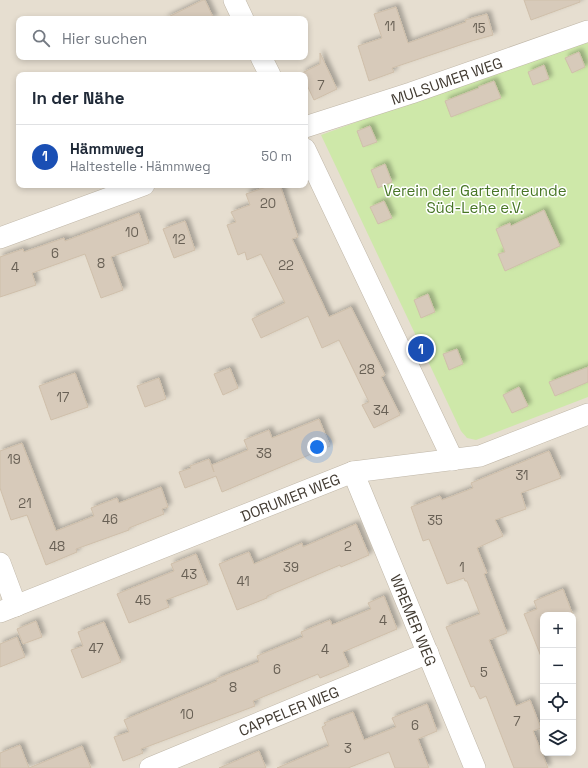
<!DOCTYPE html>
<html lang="de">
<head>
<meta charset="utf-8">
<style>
  :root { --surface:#fff; --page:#f2f2f3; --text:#1f2937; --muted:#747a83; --line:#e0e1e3; --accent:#2563eb }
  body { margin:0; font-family:"Space Grotesk",sans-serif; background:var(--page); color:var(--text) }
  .controls { position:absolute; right:12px; bottom:12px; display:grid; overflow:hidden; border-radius:8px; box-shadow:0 2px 6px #0003 }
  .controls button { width:36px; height:36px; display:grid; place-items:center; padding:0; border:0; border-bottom:1px solid var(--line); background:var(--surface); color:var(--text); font:20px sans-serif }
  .you { position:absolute; left:317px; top:447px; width:14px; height:14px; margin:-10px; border:3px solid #fff; border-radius:50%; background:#1a73e8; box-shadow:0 0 0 6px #1a73e833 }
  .badge { display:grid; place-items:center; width:26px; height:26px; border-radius:50%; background:var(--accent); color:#fff; font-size:13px; font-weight:700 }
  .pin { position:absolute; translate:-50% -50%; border:2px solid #fff; box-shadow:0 1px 4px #0006 }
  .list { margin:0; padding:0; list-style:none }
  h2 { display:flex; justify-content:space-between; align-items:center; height:52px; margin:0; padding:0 16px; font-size:17px }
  h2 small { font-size:13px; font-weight:400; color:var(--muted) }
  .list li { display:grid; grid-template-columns:26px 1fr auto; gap:12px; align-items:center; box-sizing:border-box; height:64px; padding:0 16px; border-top:1px solid var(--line) }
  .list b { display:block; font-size:15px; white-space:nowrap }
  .list p { margin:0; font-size:13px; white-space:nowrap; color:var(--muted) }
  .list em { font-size:13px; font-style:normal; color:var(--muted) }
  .icon { flex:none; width:22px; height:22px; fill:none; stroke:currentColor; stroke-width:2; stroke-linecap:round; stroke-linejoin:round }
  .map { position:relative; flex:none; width:588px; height:768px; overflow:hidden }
  .search { position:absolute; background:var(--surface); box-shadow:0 2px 6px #0003; left:16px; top:16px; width:292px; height:44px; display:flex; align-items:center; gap:10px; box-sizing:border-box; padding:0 14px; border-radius:8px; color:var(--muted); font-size:15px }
  .panel { position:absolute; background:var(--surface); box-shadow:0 2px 6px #0003; left:16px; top:72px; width:292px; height:116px; border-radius:8px }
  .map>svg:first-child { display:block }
  .residential { fill:#e6ded0; fill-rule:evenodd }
  .garden { fill:#cee8a9 }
  .building { fill:#d7caba; stroke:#cfbfaa; filter:url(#shadow) }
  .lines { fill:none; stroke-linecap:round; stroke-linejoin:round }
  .street-casing { stroke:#c0b7a8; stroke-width:22 }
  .street { stroke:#fff; stroke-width:21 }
  .labels { text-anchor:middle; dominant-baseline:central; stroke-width:3; stroke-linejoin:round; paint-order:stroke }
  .number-label { font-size:13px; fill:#686055 }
  .street-label { font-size:15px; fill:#433c33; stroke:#fff }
  .park-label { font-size:15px; fill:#477625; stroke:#fff }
</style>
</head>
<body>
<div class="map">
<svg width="588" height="768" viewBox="0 0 588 768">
  <defs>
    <filter id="shadow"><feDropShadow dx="3.5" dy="-3.5" stdDeviation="2" flood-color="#0004"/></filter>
  </defs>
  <rect width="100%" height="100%" fill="#f2ede2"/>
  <path class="residential" d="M0 0H588V768H0ZM19 19H305V57H19ZM19 75H305V185H19ZM543 615H573V753H543Z"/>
  <path class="garden" d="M588 37V397L476 440 467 438 461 431 321 135Z"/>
  <path class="building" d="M203 0H205L214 19H164Z
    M524 0H580V2L531 20Z
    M396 7 408 43 466 22 465 20 487 14 493 35 472 41 392 68 394 72 369 81 358 46 382 38 374 14Z
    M579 52 585 67 572 73 565 58Z
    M320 53 337 89 314 100 305 81V75H302V73L320 64Z
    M544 65 549 79 533 85 528 72Z
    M494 81 501 98 451 117 445 101 479 88 478 87Z
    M370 126 377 142 363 147 357 131Z
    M385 164 392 182 378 188 371 170Z
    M272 185H280L298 237 292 239 329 317 351 307 385 375 381 377 400 415 374 428 362 405 369 402 339 340 322 348 308 316 261 338 252 319 285 303 261 254 247 260 245 252 238 255 227 225 236 222 231 212 250 205 246 194Z
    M384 201 392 218 378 224 370 207Z
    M544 210 560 246 505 271 498 254 505 252 496 229 510 223 511 226Z
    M139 213 149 243 111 257 123 290 101 298 85 254 32 273 36 285 0 297V257L23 249 24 252 64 238 65 241Z
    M185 221 195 250 174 258 163 229Z
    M428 294 435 312 421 318 414 300Z
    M457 349 463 364 449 370 443 354Z
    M588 367V382L555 396 549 382Z
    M230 368 238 388 223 395 214 374Z
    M75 373 88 407 51 420 39 386Z
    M159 378 166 399 145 407 137 386Z
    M519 387 528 406 512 413 503 395Z
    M319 419 330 446 222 492 216 476 185 488 179 472 191 468 190 466 209 459 214 472 212 465 248 450 244 440 269 430 272 438Z
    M22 443 56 531 94 516 91 508 117 498 119 503 161 487 168 507 162 509 164 514 129 528V530L76 549 77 552 46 565 27 515 11 520 0 488V451Z
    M549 451 561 478 521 493 526 509 495 520 503 536 477 548 487 573 484 574 507 633 489 640 516 706 530 700 541 728 533 731 548 768H514L486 696 480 699 474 686 471 687 446 627 480 614 467 581H465L464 578 447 584 429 539 423 541 411 507 440 496 442 500 473 488 471 483Z
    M356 524 369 555 341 567 340 565 267 596V598L237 610 219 564 249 552 254 564 302 543 303 547Z
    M196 554 208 584 166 600 169 607 129 623 117 594 174 571 171 564Z
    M563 589 573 615H543L542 659 524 614 537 609 534 601Z
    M384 596 397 629 343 652 349 666 320 678 318 674 253 701 255 706 141 749 143 753 123 761 114 737 129 732 124 720 217 681 216 679 259 662 257 656 303 637 301 632 330 620 332 625 371 609 368 603Z
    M36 621 42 637 23 644 17 629Z
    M104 622 121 662 82 678 71 650 83 646 78 632Z
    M17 637 25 657 0 667V644Z
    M427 704 437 731 418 739 429 768H395L389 752 348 768H277L329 746 322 727 326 725 324 723 353 712 364 740 396 727 392 718Z
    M20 745 29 768H0V753Z
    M82 746 91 768H29Z
    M259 751 266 768H219Z"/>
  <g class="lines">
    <g class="street-casing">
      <g id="street">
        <path d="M234 0 243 19"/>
        <path d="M261 57 270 75"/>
        <path id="s1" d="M305 127 411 93 588 31"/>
        <path d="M305 149 453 460"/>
        <path d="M0 238 144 185"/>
        <path id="s2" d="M353 472 475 768"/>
        <path d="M0 563 16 606"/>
        <path id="s3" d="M0 612 353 472 480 456 588 414"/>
        <path id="s4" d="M150 768 428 653"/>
      </g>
    </g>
    <use href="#street" class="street"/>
  </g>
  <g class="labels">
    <g class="number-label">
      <text x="390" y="26">11</text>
      <text x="479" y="28">15</text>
      <text x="321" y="85">7</text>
      <text x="268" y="203">20</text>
      <text x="132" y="232">10</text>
      <text x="179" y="239">12</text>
      <text x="55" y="253">6</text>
      <text x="101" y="263">8</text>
      <text x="286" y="265">22</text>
      <text x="15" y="267">4</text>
      <text x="367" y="369">28</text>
      <text x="63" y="397">17</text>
      <text x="381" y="410">34</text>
      <text x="264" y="453">38</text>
      <text x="14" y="459">19</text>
      <text x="522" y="475">31</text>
      <text x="25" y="503">21</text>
      <text x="110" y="519">46</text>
      <text x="435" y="520">35</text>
      <text x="57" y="546">48</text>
      <text x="348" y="546">2</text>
      <text x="291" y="567">39</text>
      <text x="462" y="567">1</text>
      <text x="189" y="574">43</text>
      <text x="243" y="581">41</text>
      <text x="143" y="600">45</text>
      <text x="383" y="620">4</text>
      <text x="96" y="648">47</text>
      <text x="325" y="649">4</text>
      <text x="277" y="669">6</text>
      <text x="484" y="672">5</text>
      <text x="233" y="687">8</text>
      <text x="187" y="714">10</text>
      <text x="517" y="721">7</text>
      <text x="415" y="725">6</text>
      <text x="348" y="748">3</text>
    </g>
    <g class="street-label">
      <text stroke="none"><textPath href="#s1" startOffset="149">MULSUMER WEG</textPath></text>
      <text stroke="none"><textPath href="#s3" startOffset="312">DORUMER WEG</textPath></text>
      <text stroke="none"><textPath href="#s2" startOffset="160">WREMER WEG</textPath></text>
      <text stroke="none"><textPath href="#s4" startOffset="150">CAPPELER WEG</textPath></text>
    </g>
    <g class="park-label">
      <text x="475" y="190">Verein der Gartenfreunde<tspan x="475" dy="17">Süd-Lehe e.V.</tspan></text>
    </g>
  </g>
</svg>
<div class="controls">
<button>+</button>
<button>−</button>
<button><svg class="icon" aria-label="locate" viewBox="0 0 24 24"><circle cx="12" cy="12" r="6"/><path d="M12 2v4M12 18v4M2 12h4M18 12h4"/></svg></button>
<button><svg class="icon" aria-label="layers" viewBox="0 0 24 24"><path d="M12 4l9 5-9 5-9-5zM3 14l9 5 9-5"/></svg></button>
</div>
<div class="you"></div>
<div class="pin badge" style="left:421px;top:349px;background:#1a4fb4">1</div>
<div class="search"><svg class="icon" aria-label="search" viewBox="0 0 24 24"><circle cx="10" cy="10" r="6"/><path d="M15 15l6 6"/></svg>Hier suchen</div>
<section class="panel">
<h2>In der Nähe<small></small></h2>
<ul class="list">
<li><span class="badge" style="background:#1a4fb4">1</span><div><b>Hämmweg</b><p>Haltestelle · Hämmweg</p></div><em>50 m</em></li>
</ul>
</section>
</div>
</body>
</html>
